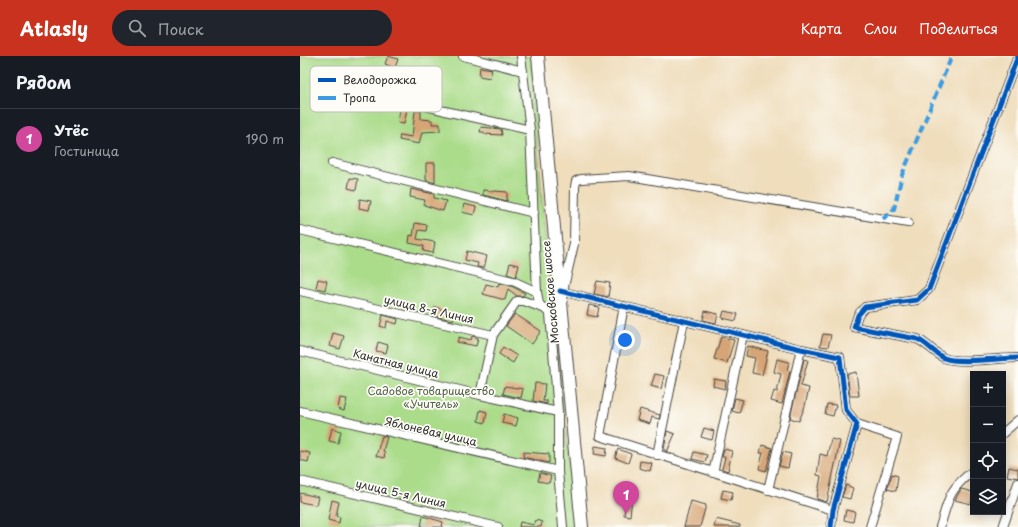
<!DOCTYPE html>
<html lang="ru">
<head>
<meta charset="utf-8">
<style>
  :root { --surface:#171b24; --page:#20242c; --text:#f1f3f6; --muted:#9ea1a6; --line:#363941; --accent:#c8321e }
  body { margin:0; font-family:"Playpen Sans",sans-serif; background:var(--page); color:var(--text) }
  .controls { position:absolute; right:12px; bottom:12px; display:grid; overflow:hidden; border-radius:0px; box-shadow:0 2px 10px #0003 }
  .controls button { width:36px; height:36px; display:grid; place-items:center; padding:0; border:0; border-bottom:1px solid var(--line); background:var(--surface); color:var(--text); font:20px sans-serif }
  .you { position:absolute; left:325px; top:284px; width:14px; height:14px; margin:-10px; border:3px solid #fff; border-radius:50%; background:#1a73e8; box-shadow:0 0 0 6px #1a73e833 }
  .badge { display:grid; place-items:center; width:26px; height:26px; border-radius:50%; background:var(--accent); color:#fff; font-size:13px; font-weight:700 }
  .pin { position:absolute; translate:-50% -33px; filter:drop-shadow(0 1px 2px #0008) }
  .pin::after { content:''; position:absolute; top:21px; width:14px; height:12px; background:inherit; clip-path:polygon(0 0,100% 0,50% 100%) }
  .list { margin:0; padding:0; list-style:none }
  h2 { display:flex; justify-content:space-between; align-items:center; height:52px; margin:0; padding:0 16px; font-size:17px }
  h2 small { font-size:13px; font-weight:400; color:var(--muted) }
  .list li { display:grid; grid-template-columns:26px 1fr auto; gap:12px; align-items:center; box-sizing:border-box; height:60px; padding:0 16px; border-top:1px solid var(--line) }
  .list b { display:block; font-size:15px; white-space:nowrap }
  .list p { margin:0; font-size:13px; white-space:nowrap; color:var(--muted) }
  .list em { font-size:13px; font-style:normal; color:var(--muted) }
  .icon { flex:none; width:22px; height:22px; fill:none; stroke:currentColor; stroke-width:2; stroke-linecap:round; stroke-linejoin:round }
  .map { position:relative; flex:none; width:718px; height:471px; overflow:hidden }
  header { display:flex; align-items:center; gap:24px; box-sizing:border-box; height:56px; padding:0 20px; background:var(--accent); color:#fff }
  header strong { font-size:19px }
  nav { display:flex; gap:22px; margin-inline-start:auto; font-size:14px }
  .search { width:280px; height:36px; background:var(--page); display:flex; align-items:center; gap:10px; box-sizing:border-box; padding:0 14px; border-radius:22px; color:var(--muted); font-size:15px }
  main { display:flex }
  aside { flex:1; background:var(--surface) }
  .map>svg:first-child { display:block }
  .green { fill:#aadc8a; stroke:#6a845a }
  .building { fill:#d7a474 }
  .lines { fill:none; stroke-linecap:round; stroke-linejoin:round }
  .minor-casing { stroke:#484641; stroke-width:10 }
  .highway-casing { stroke:#484641; stroke-width:14 }
  .minor { stroke:#fff; stroke-width:8 }
  .highway { stroke:#fff; stroke-width:12 }
  .quiet { stroke:#3d9ce1; stroke-width:4; stroke-dasharray:8 4; stroke-linecap:butt }
  .cycleway-casing { stroke:#fdfcf7; stroke-width:8 }
  .cycleway { stroke:#0057b8; stroke-width:5 }
  .labels { text-anchor:middle; dominant-baseline:central; stroke-width:3.5; stroke-linejoin:round; paint-order:stroke }
  .street-label { font-size:11px; fill:#2b2b2b; stroke:#fdfcf7 }
  .park-label { font-size:11px; fill:#516048; stroke:#fdfcf7 }
  .key { fill:#fdfcf7; stroke:#bebdba; stroke-width:1 }
  .key-label { font-size:11px; fill:#2b2b2b }
</style>
</head>
<body>
<header>
<strong>Atlasly</strong>
<div class="search"><svg class="icon" aria-label="search" viewBox="0 0 24 24"><circle cx="10" cy="10" r="6"/><path d="M15 15l6 6"/></svg>Поиск</div>
<nav><a>Карта</a><a>Слои</a><a>Поделиться</a></nav>
</header>
<main>
<aside>
<h2>Рядом<small></small></h2>
<ul class="list">
<li><span class="badge" style="background:#d1479c">1</span><div><b>Утёс</b><p>Гостиница</p></div><em>190 m</em></li>
</ul>
</aside>
<div class="map">
<svg width="718" height="471" viewBox="0 0 718 471">
  <rect width="100%" height="100%" fill="#fdfcf7"/>
  <filter id="ink" filterUnits="userSpaceOnUse"><feTurbulence type="fractalNoise" baseFrequency=".025" numOctaves="2"/><feDisplacementMap in="SourceGraphic" scale="8" xChannelSelector="R" yChannelSelector="G"/><feConvolveMatrix kernelMatrix="1 2 1 2 8 2 1 2 1" color-interpolation-filters="sRGB"/></filter>
  <filter id="wash" filterUnits="userSpaceOnUse"><feTurbulence type="fractalNoise" baseFrequency=".012" numOctaves="4" result="noise"/><feDisplacementMap in="SourceGraphic" scale="16" xChannelSelector="R" yChannelSelector="G"/><feGaussianBlur stdDeviation="0.9" result="paint"/><feColorMatrix in="noise" values="0 0 0 0 0 0 0 0 0 0 0 0 0 0 0 0 0 1.4 0 .05"/><feComposite in="paint" operator="in"/></filter>
  <g filter="url(#wash)">
    <rect width="100%" height="100%" fill="#efddbb"/>
    <path class="green" d="M0 0H231L243 158 276 471H0Z"/>
    <g id="blocks">
      <path class="building" d="M88 0 98 3 95 12 85 8Z
        M180 11 192 13 190 22 179 20Z
        M100 52 107 53 104 68 98 67Z
        M115 55H121V63L132 64V68H140V75L122 76 119 88 99 84 100 79 112 81Z
        M181 71 201 73 202 79 184 78V76H180Z
        M126 107H135V127L126 124Z
        M50 122 58 123 56 134 48 132Z
        M111 133 134 138V142L146 145 143 155 124 149 125 144 110 141Z
        M183 134 207 136V145L183 139Z
        M60 143 71 145 69 154 59 152Z
        M164 148 176 151 174 159 162 156Z
        M115 167 127 169 126 175 119 174 117 183 135 186 133 197 123 195 124 190 109 187 110 179 113 180Z
        M167 195 187 200 184 212 177 211 178 207 165 204Z
        M210 207 219 209 216 221 207 218Z
        M18 223 27 225 25 234 16 232Z
        M297 225 310 227 308 241 294 238Z
        M199 227 211 230 225 237 223 240H217L208 233 205 244 183 238 186 228 198 231Z
        M289 249 299 251 297 261 287 259Z
        M135 251 154 258 153 264 133 260Z
        M405 255 418 258 416 267 403 264Z
        M424 255 438 258 436 265 422 262Z
        M215 258 241 275 232 288 206 270Z
        M83 259 98 263 97 268 87 265 86 272 80 270Z
        M33 277 44 280 40 293 30 290Z
        M523 278 531 279 528 291 520 290Z
        M172 280 178 282 176 290 157 286 159 281 171 284Z
        M421 281 434 284 427 307 414 303Z
        M78 286 88 289 86 297 76 295Z
        M448 290 468 295 462 319 452 317 455 302 446 300Z
        M203 291 217 300 213 307 199 298Z
        M477 303 489 306 487 314 490 315 482 348 471 345 474 335 477 336 481 318 474 316Z
        M504 303 508 304 501 330 509 332 505 350 499 365 490 362Z
        M556 316 559 340H550L547 318Z
        M355 318 364 320 361 333 351 330Z
        M414 323 426 325 425 333 413 330Z
        M235 327 245 328 243 345H247V348L233 345Z
        M205 330 223 333 221 342 203 338Z
        M40 342 47 343 44 355 38 353Z
        M435 342 443 344 439 357 432 355Z
        M527 348 536 349 533 360 525 358Z
        M340 353 360 359 359 363 352 361 350 368 337 364Z
        M180 354 187 356 185 367 178 365Z
        M204 358 218 362 216 370 202 367Z
        M32 372 41 375 38 387 29 385Z
        M404 372 414 375 412 384 401 381Z
        M367 375 375 378 367 396 364 394Z
        M82 380 87 381 83 395 85 396 84 402 76 400Z
        M531 383 540 385 527 446 517 443 521 420 517 419 520 398 527 400Z
        M462 389 472 392 466 415 459 413 463 397H460Z
        M295 390 307 392 306 400 294 398Z
        M318 393 331 398 328 407 315 402Z
        M424 393 432 395 428 415 422 413 425 401H422Z
        M0 395 10 397 8 406 0 404Z
        M224 396 249 398V407L223 401Z
        M394 396 407 399 405 406 392 403Z
        M483 396 491 398 488 412 479 410Z
        M340 405 352 407 350 415 339 412Z
        M709 411 718 413V422L707 420Z
        M240 417 251 420 249 427 238 425Z
        M592 418 598 420 596 435 587 433Z
        M546 429 553 432 550 443 542 441Z
        M661 433 673 436 671 448 655 444Z
        M423 434 433 436 431 444 421 442Z
        M0 437 18 441 16 449 0 446Z
        M326 441 332 442 330 460 324 459Z
        M32 444 39 446 36 460 40 461 39 467 28 464Z
        M391 445 406 449 400 471H384Z
        M546 454 555 456 553 466 544 464Z
        M123 460 143 466 142 471H121Z
        M416 463 440 469V471H414Z
        M236 464 242 466 241 471H219L220 466 234 469Z"/>
    </g>
  </g>
  <g filter="url(#ink)">
    <use href="#blocks" fill-opacity="0" stroke="#484641" stroke-width="1"/>
    <g class="lines">
      <g class="minor-casing">
        <path id="minor" d="M163 0 223 15
          M221 0 230 74 237 236 239 248 264 270
          M718 0 629 233 617 244 565 251 558 259 554 271 617 283C627 287 634 297 644 302 657 308 702 302 718 302
          M37 27 145 55 230 74
          M32 107 234 157
          M0 174 213 225 237 236
          M0 235 193 279 180 339
          M260 235 501 293 540 301 546 354 557 368 533 454 531 471
          M263 235 274 188 275 131 276 125 281 123 329 120 608 167
          M324 250 300 380 533 454
          M250 258 258 356V415L263 471
          M193 279 217 245H224L243 252
          M0 295 180 339 258 356
          M0 355 258 415
          M557 368 597 381 570 471
          M703 377 718 364
          M357 399 384 265
          M413 417 443 279
          M0 425 198 471
          M468 434 501 293
          M640 471C649 442 648 434 673 415
          M703 471 718 427"/>
      </g>
      <g class="highway-casing">
        <path id="highway" d="M238 0 282 471"/>
      </g>
      <use href="#minor" class="minor"/>
      <use href="#highway" class="highway"/>
      <path class="quiet" d="M583 163 594 153 602 119 652 0"/>
      <g class="cycleway-casing">
        <path id="cycleway" d="M718 0 629 233 617 244 565 251 558 259 554 271 617 283C627 287 634 297 644 302 657 308 702 302 718 302
          M260 235 501 293 540 301 546 354 557 368 533 454 531 471"/>
      </g>
      <use href="#cycleway" class="cycleway"/>
    </g>
  </g>
  <g class="labels">
    <g class="street-label">
      <text transform="translate(250 236) rotate(-95)">Московское шоссе</text>
      <text transform="translate(129 253) rotate(13)">улица 8-я Линия</text>
      <text transform="translate(96 307) rotate(14)">Канатная улица</text>
      <text transform="translate(131 375) rotate(13)">Яблоневая улица</text>
      <text transform="translate(101 437) rotate(13)">улица 5-я Линия</text>
    </g>
    <g class="park-label">
      <text x="131" y="334">Садовое товарищество<tspan x="131" dy="13">«Учитель»</tspan></text>
    </g>
  </g>
  <rect x="10" y="10" width="132" height="46" rx="6" class="key"/>
  <rect x="18" y="22" width="18" height="4" fill="#0057b8"/>
  <rect x="18" y="40" width="18" height="4" fill="#3d9ce1"/>
  <g class="key-label">
    <text x="43" y="28">Велодорожка</text>
    <text x="43" y="46">Тропа</text>
  </g>
</svg>
<div class="controls">
<button>+</button>
<button>−</button>
<button><svg class="icon" aria-label="locate" viewBox="0 0 24 24"><circle cx="12" cy="12" r="6"/><path d="M12 2v4M12 18v4M2 12h4M18 12h4"/></svg></button>
<button><svg class="icon" aria-label="layers" viewBox="0 0 24 24"><path d="M12 4l9 5-9 5-9-5zM3 14l9 5 9-5"/></svg></button>
</div>
<div class="you"></div>
<div class="pin badge" style="left:326px;top:458px;background:#d1479c">1</div>
</div>
</main>
</body>
</html>
